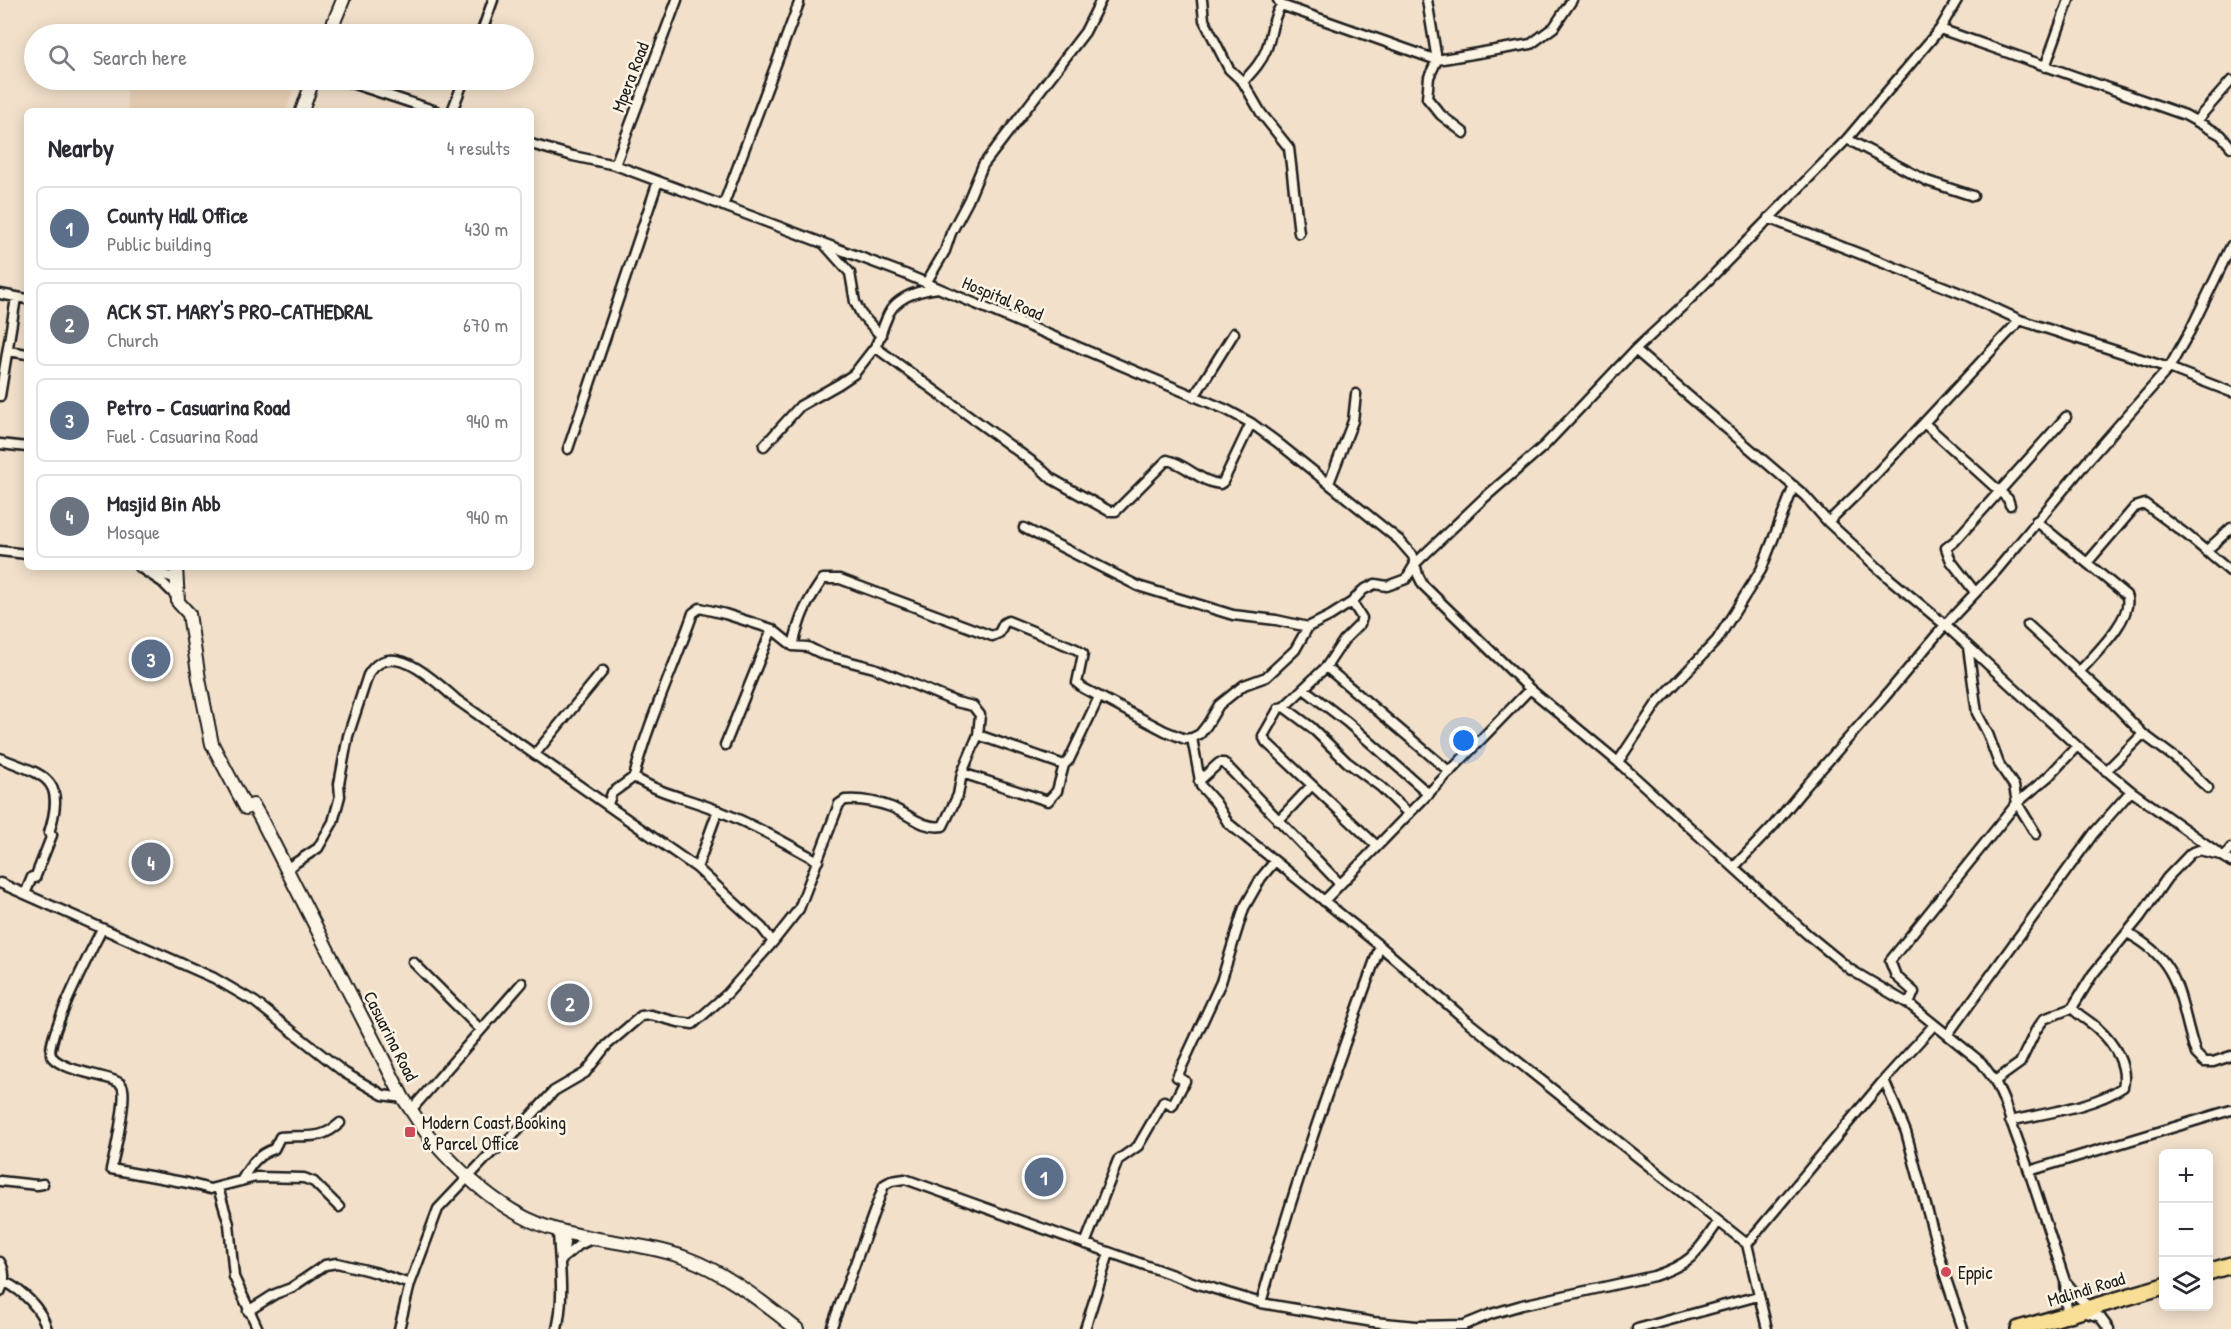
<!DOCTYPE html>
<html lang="en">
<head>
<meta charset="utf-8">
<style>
  :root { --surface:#fff; --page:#f7f7f7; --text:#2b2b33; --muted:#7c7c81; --line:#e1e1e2; --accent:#d1495b }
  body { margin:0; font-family:"Patrick Hand",sans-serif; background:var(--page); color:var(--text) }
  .controls { position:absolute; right:18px; bottom:18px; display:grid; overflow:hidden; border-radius:9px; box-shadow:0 3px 15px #0003 }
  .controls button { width:54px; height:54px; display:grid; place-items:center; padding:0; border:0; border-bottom:2px solid var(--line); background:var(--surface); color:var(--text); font:30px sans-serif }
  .you { position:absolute; left:1464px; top:741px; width:21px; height:21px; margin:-15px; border:4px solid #fff; border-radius:50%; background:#1a73e8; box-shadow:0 0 0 9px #1a73e833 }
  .badge { display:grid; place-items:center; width:39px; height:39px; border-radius:50%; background:var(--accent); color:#fff; font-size:20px; font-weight:700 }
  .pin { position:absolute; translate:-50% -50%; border:3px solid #fff; box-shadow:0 2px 6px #0006 }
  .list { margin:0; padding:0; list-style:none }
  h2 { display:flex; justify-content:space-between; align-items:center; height:78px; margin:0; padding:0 24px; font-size:26px }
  h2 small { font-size:20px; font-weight:400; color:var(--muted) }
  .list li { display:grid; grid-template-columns:39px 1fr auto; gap:18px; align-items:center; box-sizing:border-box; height:84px; margin:0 12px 12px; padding:0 12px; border:2px solid var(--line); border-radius:9px }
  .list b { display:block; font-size:22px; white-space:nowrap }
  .list p { margin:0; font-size:20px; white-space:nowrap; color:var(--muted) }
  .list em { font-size:20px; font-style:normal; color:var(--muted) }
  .icon { flex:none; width:33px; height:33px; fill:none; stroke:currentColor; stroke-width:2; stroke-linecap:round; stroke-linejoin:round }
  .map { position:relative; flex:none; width:2231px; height:1329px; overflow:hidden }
  .search { position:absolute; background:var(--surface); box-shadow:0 3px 15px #0003; left:24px; top:24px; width:510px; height:66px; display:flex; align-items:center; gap:15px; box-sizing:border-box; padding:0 21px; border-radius:33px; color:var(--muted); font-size:22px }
  .panel { position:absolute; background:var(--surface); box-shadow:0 3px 15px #0003; left:24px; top:108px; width:510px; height:462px; border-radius:9px }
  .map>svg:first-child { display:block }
  .built { fill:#ebd2b7 }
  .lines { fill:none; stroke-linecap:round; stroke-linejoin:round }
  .street-casing { stroke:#1c1c1c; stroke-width:13 }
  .secondary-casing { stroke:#1c1c1c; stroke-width:16 }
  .highway-casing { stroke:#1c1c1c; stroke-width:20 }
  .street { stroke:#fcf5e5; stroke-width:8 }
  .secondary { stroke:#fcf5e5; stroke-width:12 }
  .highway { stroke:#f9df96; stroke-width:15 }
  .poi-dot { fill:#d1495b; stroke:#fcf5e5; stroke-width:2 }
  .labels { text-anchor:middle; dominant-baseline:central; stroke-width:5; stroke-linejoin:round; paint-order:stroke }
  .street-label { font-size:18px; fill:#1c1c1c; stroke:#fcf5e5 }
  .poi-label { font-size:18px; fill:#1c1c1c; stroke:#fcf5e5; text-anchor:start }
</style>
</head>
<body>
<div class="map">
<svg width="2231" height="1329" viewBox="0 0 2231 1329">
  <rect width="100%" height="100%" fill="#f2e0ca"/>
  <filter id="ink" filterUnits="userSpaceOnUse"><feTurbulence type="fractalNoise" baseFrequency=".0167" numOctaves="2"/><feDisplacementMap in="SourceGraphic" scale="12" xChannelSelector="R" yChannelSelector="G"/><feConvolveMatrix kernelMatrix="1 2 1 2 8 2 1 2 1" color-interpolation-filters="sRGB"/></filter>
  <g filter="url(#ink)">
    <path class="built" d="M126 80H281L295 85 286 111H128Z"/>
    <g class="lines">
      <g class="street-casing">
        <path id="street" d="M1202 0 1204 20 1229 69 1243 82 1261 113 1289 148 1299 233
          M1278 0 1281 5 1437 60 1531 44 1554 27 1572 0
          M1427 0 1437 60 1429 77 1427 98 1441 115 1464 133
          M1940 29 2185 115 2221 135 2231 147
          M481 34 493 0
          M2045 67 2069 0
          M342 80 436 111
          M1243 82C1252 72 1261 63 1266 50 1273 33 1270 23 1281 5
          M452 111 464 80
          M2196 121 2231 81
          M1847 139 1927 181 1973 196
          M531 144 573 156 615 165 905 274 1227 410 1251 423 1277 442 1399 540 1413 556 1418 575 1423 585 1530 689 1618 762 1807 934 1851 970 1909 1004 1981 1062 1995 1081 2003 1099 2029 1171 2065 1281 2067 1316
          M615 165 677 0
          M723 206 799 3
          M1768 218 1968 296 2020 320 2169 368 2231 392
          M825 245 850 273 855 302 861 314 881 336
          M926 283 945 251 951 233 968 201 983 165 1085 32 1101 0
          M938 288C917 291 893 297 886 320 882 329 880 338 875 347L1038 466 1052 479 1109 511H1116L1167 460C1186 464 1200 482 1220 484L1223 482 1251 423
          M0 294 27 299
          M1635 350 1805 496 1828 522 1890 579 1945 625 2077 746 2131 791 2231 862
          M8 351 27 354
          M0 396 16 298
          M1194 397 1234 333
          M1924 423 2008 499 2010 505
          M0 444 27 447
          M764 446 800 406 839 384 854 374 875 347
          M568 449 658 181
          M1329 483 1353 421 1356 394
          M2036 521 2126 595C2136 616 2093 656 2079 672
          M1828 522 1863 488 2020 320
          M1024 528 1138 586 1233 615 1276 620 1308 627
          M0 551 27 554
          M2206 551 2231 528
          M2087 563 2135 507 2145 504 2187 535 2231 572
          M139 567 162 582 178 598
          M154 571 176 579
          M1975 592 1951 561 1946 548 1955 541 2066 417
          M1352 602 1362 618 1360 624 1344 640 1326 667 1284 707 1279 708 1263 736 1266 742 1377 846
          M2028 625 2111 701 2143 734 2178 760 2208 788
          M793 646C800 616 805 605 823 579H840L992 636 999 633 1004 623 1008 621 1076 649 1083 654 1077 683 1083 688 1165 731 1185 739 1192 738 1200 734 1207 725 1219 705 1244 685 1266 677 1295 650 1308 627 1330 616 1352 602 1363 590 1375 584 1387 586 1406 579 1415 564 1424 555 1483 499 1544 446 1635 350 1689 300 1847 139 1940 29 1957 0
          M1968 647 1977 713 1988 734 1999 764 2014 786 2017 803 2036 834
          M1326 667 1450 772
          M1304 689 1347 722 1429 794
          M1284 707 1311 727 1347 762 1381 787 1409 814
          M978 735 1064 765
          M1192 738 1201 786 1216 803 1228 823 1275 861
          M725 745 772 629
          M535 754 603 671
          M0 758C46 776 66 778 49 833L52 835 35 878 32 877 25 894
          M1618 762 1657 703 1717 640 1761 570 1794 486
          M2106 771 2143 734
          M962 773 1048 801 1057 791 1064 765 1069 760 1099 697
          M634 777C648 721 674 668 693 613L700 608 725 614 772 629 793 646 808 647 824 655 874 668 956 702 973 706 980 715 978 735 962 773 958 795 943 826C922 829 909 814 891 807 877 802 859 799 845 800L839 804 799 909 773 942
          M1199 781 1219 763H1224L1340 884
          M608 804 612 793 634 777C660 794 691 799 719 811 754 825 786 843 818 861
          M1278 821 1312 785
          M1734 867 1773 826 1806 786 1883 699 1945 625 1996 571 2089 459 2169 368 2190 331 2231 246
          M697 868 718 810
          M286 869 318 848 333 822 340 796 339 784 348 736 368 675C391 636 436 682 457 700L697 868 762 928 773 942 727 994 693 1024 678 1022 651 1015 641 1016 607 1045 585 1073 554 1091 509 1140 491 1153 438 1209 410 1284 399 1329
          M0 883 214 978 255 1002 345 1073 383 1095 403 1098
          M1324 901 1530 689
          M102 929C93 947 42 1045 52 1057 63 1070 97 1074 113 1080 118 1082 122 1083 123 1089 126 1102 115 1154 111 1169L188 1183 210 1189 256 1177 304 1178 314 1182 339 1207
          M2127 933C2184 962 2178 1001 2196 1054L2204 1062H2213L2231 1056
          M413 962 481 1030
          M1909 1004 1914 992 1896 976 1890 961 2017 803 2049 776 2077 746
          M1948 1034 2094 833 2131 791
          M1884 1080 1906 1132 1946 1279 1963 1329
          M1995 1081 2020 1063 2036 1030 2044 1019 2072 1008
          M411 1110 522 983
          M2010 1121C2045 1113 2094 1107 2123 1087 2128 1066 2114 1043 2098 1029 2090 1021 2079 1016 2072 1008L2093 974 2140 917 2167 878 2191 853 2199 850 2225 856 2231 848
          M2029 1171 2231 1110
          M0 1181 37 1185 43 1184
          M241 1181C250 1166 256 1155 274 1149L280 1137C306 1134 319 1142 340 1123
          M218 1188 229 1224 234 1277 258 1329
          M1085 1244 1118 1160 1138 1146 1164 1101 1172 1106 1185 1081 1177 1077 1221 982 1244 908 1261 878 1275 861 1380 946 1467 1021 1747 1244 1767 1329
          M1747 1244 1884 1080 1934 1025
          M563 1258 579 1245 594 1238
          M562 1260 567 1232
          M0 1262C6 1272 5 1282 0 1292
          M5 1282C23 1291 41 1308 47 1329
          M2066 1282 2079 1298 2091 1308
          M1261 1303C1295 1182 1337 1064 1380 946
          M248 1311 275 1294 291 1288 325 1265 337 1263 374 1272 410 1284
          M2083 1312 2100 1317 2109 1329
          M557 1329C565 1296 559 1263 558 1230
          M831 1329 884 1185 891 1181 905 1179 1195 1283 1261 1303 1373 1322 1416 1326 1464 1325 1491 1314 1522 1305 1654 1276C1692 1263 1696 1254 1718 1222
          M1085 1329 1109 1253
          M1637 1329 1758 1296"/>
      </g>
      <g class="secondary-casing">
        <path id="secondary" d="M329 34 343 0
          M302 111 313 80
          M176 567 178 602 189 614 199 679 212 744 246 808 253 805 261 819 403 1098C413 1112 421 1127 432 1140 464 1177 508 1217 557 1230 599 1242 644 1243 686 1258 727 1273 763 1303 797 1329"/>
      </g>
      <g class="highway-casing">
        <path id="highway" d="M2208 1272 2231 1265
          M2019 1329 2164 1286"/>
      </g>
      <use href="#street" class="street"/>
      <use href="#secondary" class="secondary"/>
      <use href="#highway" class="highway"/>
    </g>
  </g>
  <g class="poi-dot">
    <rect x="404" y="1126" width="12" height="12" rx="3"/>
    <circle cx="1946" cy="1272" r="6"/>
  </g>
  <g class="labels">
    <g class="street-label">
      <text transform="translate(630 77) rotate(-69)">Mpera Road</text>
      <text transform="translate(1003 298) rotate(23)">Hospital Road</text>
      <text transform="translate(391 1036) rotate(63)">Casuarina Road</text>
      <text transform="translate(2086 1289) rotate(-17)">Malindi Road</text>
    </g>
    <g class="poi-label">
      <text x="422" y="1122">Modern Coast Booking<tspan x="422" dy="21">&amp; Parcel Office</tspan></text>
      <text x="1958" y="1272">Eppic</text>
    </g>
  </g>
</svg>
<div class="controls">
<button>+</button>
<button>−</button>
<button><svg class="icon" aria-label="layers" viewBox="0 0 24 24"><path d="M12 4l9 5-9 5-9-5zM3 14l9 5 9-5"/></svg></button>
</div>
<div class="you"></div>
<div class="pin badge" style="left:1044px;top:1177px;background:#5c6f8a">1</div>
<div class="pin badge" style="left:570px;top:1003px;background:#6b7280">2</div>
<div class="pin badge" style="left:151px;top:659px;background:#5c6f8a">3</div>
<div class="pin badge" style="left:151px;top:862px;background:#6b7280">4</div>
<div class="search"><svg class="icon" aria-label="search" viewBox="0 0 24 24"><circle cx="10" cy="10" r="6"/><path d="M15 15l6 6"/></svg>Search here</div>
<section class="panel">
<h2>Nearby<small>4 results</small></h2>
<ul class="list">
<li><span class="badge" style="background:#5c6f8a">1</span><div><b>County Hall Office</b><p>Public building</p></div><em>430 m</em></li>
<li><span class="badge" style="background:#6b7280">2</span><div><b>ACK ST. MARY'S PRO-CATHEDRAL</b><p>Church</p></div><em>670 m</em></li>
<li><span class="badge" style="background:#5c6f8a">3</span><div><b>Petro - Casuarina Road</b><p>Fuel · Casuarina Road</p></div><em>940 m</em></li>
<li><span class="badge" style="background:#6b7280">4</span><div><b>Masjid Bin Abb</b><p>Mosque</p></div><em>940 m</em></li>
</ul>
</section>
</div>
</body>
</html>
